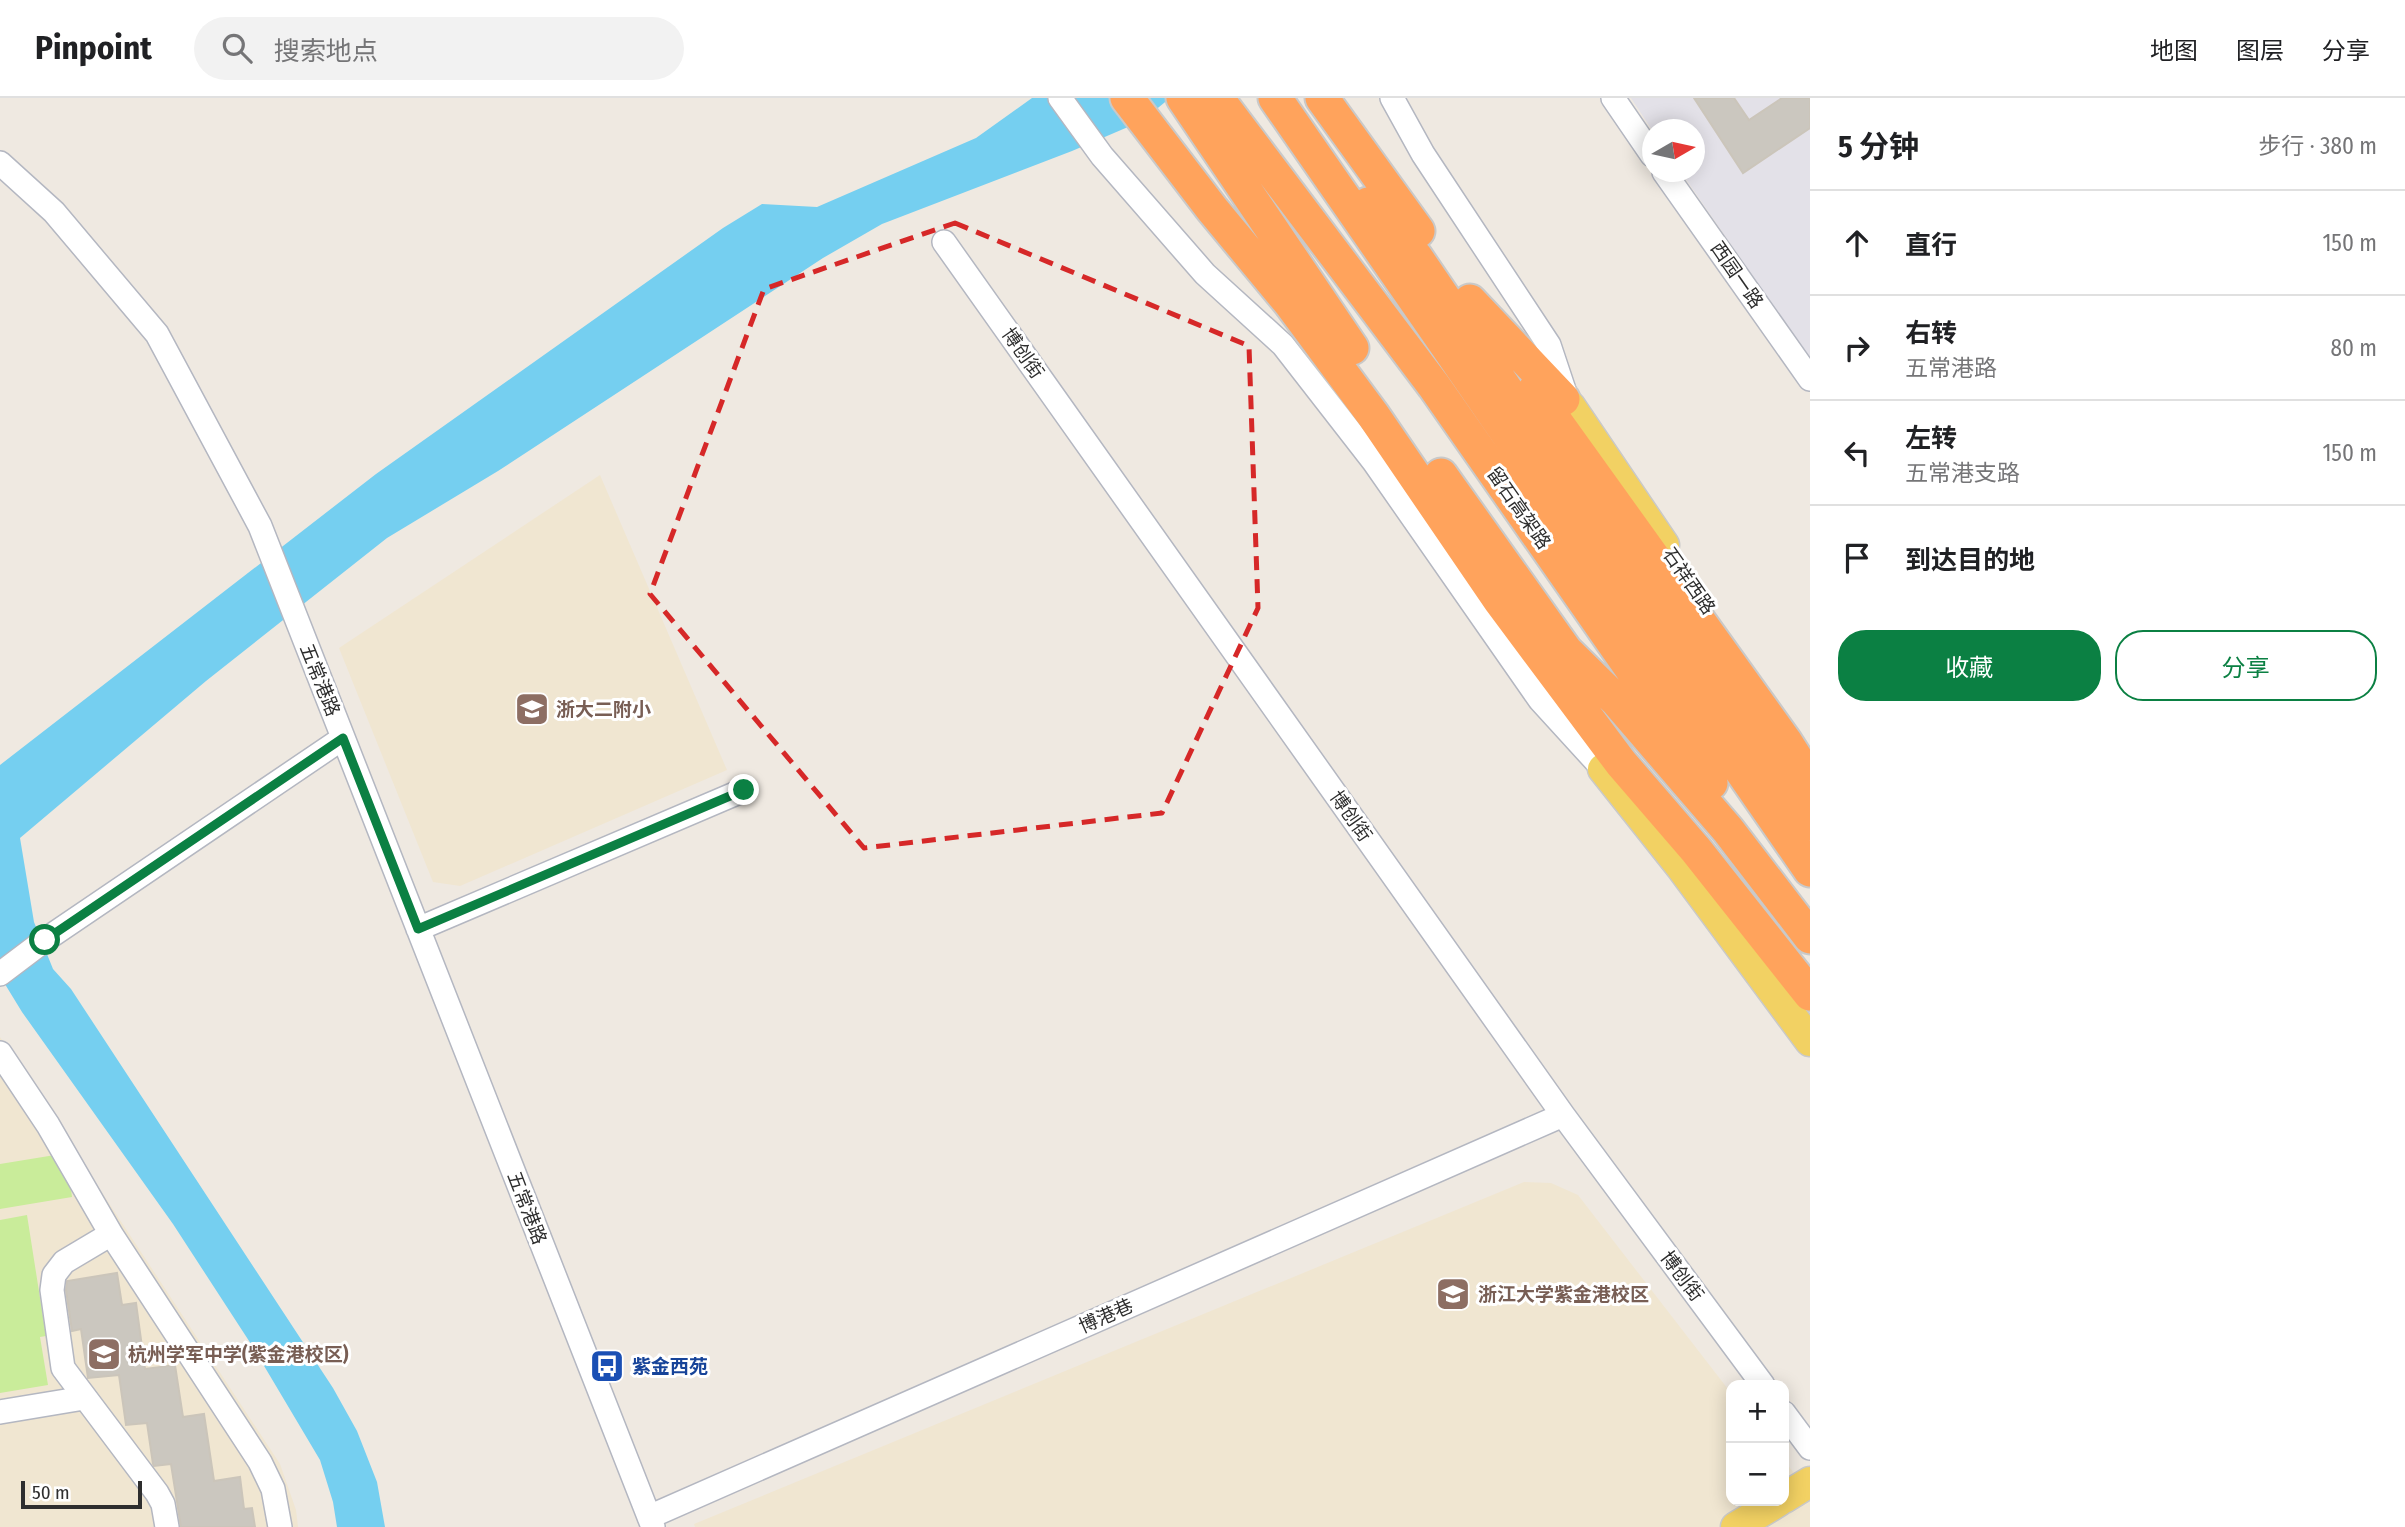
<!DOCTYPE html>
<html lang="zh">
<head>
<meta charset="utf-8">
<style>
  :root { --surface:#fff; --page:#f2f2f2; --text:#202124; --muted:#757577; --line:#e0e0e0; --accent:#0b8043 }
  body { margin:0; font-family:"Fira Sans Condensed","Noto Sans SC",sans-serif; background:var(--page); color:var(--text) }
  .controls { position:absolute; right:21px; bottom:21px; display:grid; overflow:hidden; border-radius:14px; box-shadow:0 4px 18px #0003 }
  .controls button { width:63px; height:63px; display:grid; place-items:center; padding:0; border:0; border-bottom:2px solid var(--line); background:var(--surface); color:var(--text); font:35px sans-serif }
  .compass { position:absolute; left:1642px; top:21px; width:63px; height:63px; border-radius:50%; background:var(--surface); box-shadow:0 4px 18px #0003; rotate:81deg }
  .scale { position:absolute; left:21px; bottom:18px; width:121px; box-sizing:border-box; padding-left:7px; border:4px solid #2e2e2e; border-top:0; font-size:19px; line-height:24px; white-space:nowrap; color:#2e2e2e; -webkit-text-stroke:5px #fff; paint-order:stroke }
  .stop { position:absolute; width:21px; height:21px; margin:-16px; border:5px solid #0b8043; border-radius:50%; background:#fff }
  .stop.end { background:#0b8043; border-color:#fff; box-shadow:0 2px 7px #0008 }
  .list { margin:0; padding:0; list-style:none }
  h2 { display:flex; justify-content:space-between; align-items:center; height:91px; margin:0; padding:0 28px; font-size:30px }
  h2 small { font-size:23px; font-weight:400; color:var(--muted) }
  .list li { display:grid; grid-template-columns:46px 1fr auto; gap:21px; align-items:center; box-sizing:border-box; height:105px; padding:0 28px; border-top:2px solid var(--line) }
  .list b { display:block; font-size:26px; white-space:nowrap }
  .list p { margin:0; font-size:23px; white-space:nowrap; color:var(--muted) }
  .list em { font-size:23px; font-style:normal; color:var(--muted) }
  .actions { display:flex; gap:14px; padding:21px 28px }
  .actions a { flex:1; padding:16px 0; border:2px solid var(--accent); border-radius:28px; text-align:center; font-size:24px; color:var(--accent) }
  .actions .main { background:var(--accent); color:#fff }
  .icon { flex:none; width:38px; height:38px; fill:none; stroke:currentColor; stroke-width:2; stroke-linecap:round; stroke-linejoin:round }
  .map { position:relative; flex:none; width:1810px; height:1429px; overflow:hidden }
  header { display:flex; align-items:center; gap:42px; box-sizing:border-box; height:98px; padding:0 35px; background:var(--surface); border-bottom:2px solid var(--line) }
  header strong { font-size:33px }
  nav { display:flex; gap:38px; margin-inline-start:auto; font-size:24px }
  .search { width:490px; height:63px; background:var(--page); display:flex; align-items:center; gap:18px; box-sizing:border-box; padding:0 24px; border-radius:38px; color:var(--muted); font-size:26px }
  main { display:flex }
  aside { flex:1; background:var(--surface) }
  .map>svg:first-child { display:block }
  .industrial { fill:#e3e1e8 }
  .education { fill:#f0e6d1 }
  .pitch { fill:#c9ec9a }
  .water { fill:#75cff0 }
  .building { fill:#cbc7bf; stroke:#cbc5ba; stroke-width:2 }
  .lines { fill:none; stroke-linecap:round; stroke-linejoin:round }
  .minor-casing { stroke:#b4b7c1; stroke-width:26 }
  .major-casing { stroke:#c9c9c9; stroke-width:33 }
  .highway-casing { stroke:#c9c9c9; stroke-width:37 }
  .minor { stroke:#fff; stroke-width:23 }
  .major { stroke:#f2d163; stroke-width:30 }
  .highway { stroke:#ffa35c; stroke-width:33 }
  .route { stroke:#0b8043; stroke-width:9 }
  .marked { fill:none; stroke:#d62828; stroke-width:5; stroke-dasharray:14 9; stroke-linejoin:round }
  .labels { text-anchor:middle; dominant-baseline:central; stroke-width:6; stroke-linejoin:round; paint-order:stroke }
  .street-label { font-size:19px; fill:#2e2e2e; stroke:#fff }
  .education-label { font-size:19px; font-weight:bold; fill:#785e54; stroke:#fff; text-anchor:start }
  .transit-label { font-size:19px; font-weight:bold; fill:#164399; stroke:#fff; text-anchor:start }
</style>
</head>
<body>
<header>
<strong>Pinpoint</strong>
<div class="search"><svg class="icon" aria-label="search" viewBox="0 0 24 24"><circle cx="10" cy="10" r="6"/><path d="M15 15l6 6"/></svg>搜索地点</div>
<nav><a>地图</a><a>图层</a><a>分享</a></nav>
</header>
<main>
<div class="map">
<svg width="1810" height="1429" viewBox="0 0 1810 1429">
  <rect width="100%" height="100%" fill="#efe9e1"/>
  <path class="industrial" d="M1631 0H1810V261L1681 74H1694V32H1652Z"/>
  <path class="education" d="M600 377 727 672 460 788 433 784 339 550Z
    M0 939 280 1366 296 1412 298 1429H0Z
    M1524 1084 1551 1085 1578 1097 1731 1295V1403H1784V1362L1810 1396V1429H695L694 1426Z"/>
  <path class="pitch" d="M55 1057 69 1076 72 1099 0 1111V1066Z
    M27 1117 46 1238 40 1239 48 1287 0 1295V1122Z"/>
  <path class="water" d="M1032 0H1170L1142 23 1072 53 882 126 823 160 498 373 387 440 206 583 20 740 34 824 53 871 71 891 333 1290 357 1333 377 1384 385 1429H337L333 1404 320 1362 251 1246 173 1126 22 914 0 878V667L376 376 723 130 762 106 817 109 976 40Z"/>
  <path class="building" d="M1694 0H1734L1749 22 1782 0H1810V30L1743 75Z
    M117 1175 122 1207 136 1205 145 1271 175 1267 183 1319 204 1316 214 1383 240 1379 244 1411 252 1410 255 1429H181L171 1366 154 1368 153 1366 147 1325 126 1327 119 1277 88 1280 81 1231 72 1233 66 1192 67 1183Z"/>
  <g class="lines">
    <g class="minor-casing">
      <path id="minor" d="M1060 0 1102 58 1205 176 1283 247 1374 364 1540 602 1603 671
        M1392 0 1423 56 1549 247 1566 298
        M1613 0 1652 57
        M0 65 54 114 157 236 260 428 653 1429
        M1664 74 1810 281
        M944 144 1563 1017 1763 1287
        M418 831 744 692
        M0 876 45 842 343 640
        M0 955 48 1027 111 1136 260 1364 273 1391 280 1429
        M111 1136 64 1164 54 1177 52 1192 63 1270 157 1395 163 1406 167 1429
        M0 1314 84 1300
        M1784 1315 1810 1350
        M649 1419 1563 1017"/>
    </g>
    <g class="major-casing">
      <path id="major" d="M1570 308 1664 447
        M1603 671 1681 769 1810 943
        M1784 1400 1810 1384
        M1736 1429 1779 1403"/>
    </g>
    <g class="highway-casing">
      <path id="highway" d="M1127 0 1212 111 1290 205 1373 317 1500 503 1621 665 1696 752 1810 896
        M1183 0 1352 250
        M1217 0 1434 288 1711 685
        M1275 0 1810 772
        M1322 0 1418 133
        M1368 106 1416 159 1652 506 1810 726
        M1470 203 1563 301
        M1534 293 1785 643 1810 682
        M1441 377 1566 553 1617 603 1728 732 1810 839"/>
    </g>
    <use href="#minor" class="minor"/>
    <use href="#major" class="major"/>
    <use href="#highway" class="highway"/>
  </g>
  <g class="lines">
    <path class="route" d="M45 842 343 640 418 831 744 692"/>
  </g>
  <path class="marked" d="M955 125 1249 248 1258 510 1162 715 864 750 650 496 764 191Z"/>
  <defs>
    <g id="school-square" transform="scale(1.75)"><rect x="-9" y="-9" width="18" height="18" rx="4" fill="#8d6e63" stroke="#fff"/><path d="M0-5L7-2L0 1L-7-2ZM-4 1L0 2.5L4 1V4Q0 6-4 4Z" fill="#fff"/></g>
    <g id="university-square" transform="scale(1.75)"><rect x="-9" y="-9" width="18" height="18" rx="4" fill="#8d6e63" stroke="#fff"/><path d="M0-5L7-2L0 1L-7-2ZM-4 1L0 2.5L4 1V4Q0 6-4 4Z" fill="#fff"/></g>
    <g id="bus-square" transform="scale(1.75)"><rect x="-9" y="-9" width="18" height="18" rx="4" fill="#1a4fb4" stroke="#fff"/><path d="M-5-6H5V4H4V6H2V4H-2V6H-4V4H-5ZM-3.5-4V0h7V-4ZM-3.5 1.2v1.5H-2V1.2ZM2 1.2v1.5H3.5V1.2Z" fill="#fff"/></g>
  </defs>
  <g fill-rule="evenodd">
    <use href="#school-square" x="532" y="611"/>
    <use href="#university-square" x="1453" y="1196"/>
    <use href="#school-square" x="104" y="1256"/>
    <use href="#bus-square" x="607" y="1268"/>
  </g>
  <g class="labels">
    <g class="street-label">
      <text transform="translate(1737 177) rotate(55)">西园一路</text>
      <text transform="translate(1023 255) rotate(55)">博创街</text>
      <text transform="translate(1519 410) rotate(55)">留石高架路</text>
      <text transform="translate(1689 483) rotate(55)">石祥西路</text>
      <text transform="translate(320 582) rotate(68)">五常港路</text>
      <text transform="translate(1351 718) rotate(55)">博创街</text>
      <text transform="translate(527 1110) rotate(69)">五常港路</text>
      <text transform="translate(1682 1178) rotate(53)">博创街</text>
      <text transform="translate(1106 1218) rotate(-24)">博港巷</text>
    </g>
    <g class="education-label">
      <text x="556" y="611">浙大二附小</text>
      <text x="1478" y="1196">浙江大学紫金港校区</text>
      <text x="128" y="1256">杭州学军中学(紫金港校区)</text>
    </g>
    <g class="transit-label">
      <text x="632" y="1268">紫金西苑</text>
    </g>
  </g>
</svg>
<div class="controls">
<button>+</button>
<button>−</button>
</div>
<svg class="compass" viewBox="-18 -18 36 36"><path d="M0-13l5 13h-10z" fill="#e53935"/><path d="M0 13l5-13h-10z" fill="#757577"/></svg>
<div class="scale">50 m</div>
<div class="stop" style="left:45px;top:842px"></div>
<div class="stop end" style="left:744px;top:692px"></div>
</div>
<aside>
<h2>5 分钟<small>步行 · 380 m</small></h2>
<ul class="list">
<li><svg class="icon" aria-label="ahead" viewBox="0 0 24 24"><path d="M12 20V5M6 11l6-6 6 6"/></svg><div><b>直行</b></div><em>150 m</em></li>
<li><svg class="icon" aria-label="right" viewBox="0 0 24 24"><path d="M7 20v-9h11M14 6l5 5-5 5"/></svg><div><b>右转</b><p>五常港路</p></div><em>80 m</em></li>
<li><svg class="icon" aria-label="left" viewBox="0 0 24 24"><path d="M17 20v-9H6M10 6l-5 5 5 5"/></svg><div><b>左转</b><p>五常港支路</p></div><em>150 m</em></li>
<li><svg class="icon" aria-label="arrive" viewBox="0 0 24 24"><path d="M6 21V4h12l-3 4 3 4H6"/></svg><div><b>到达目的地</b></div></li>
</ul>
<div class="actions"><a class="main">收藏</a><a>分享</a></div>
</aside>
</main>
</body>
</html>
